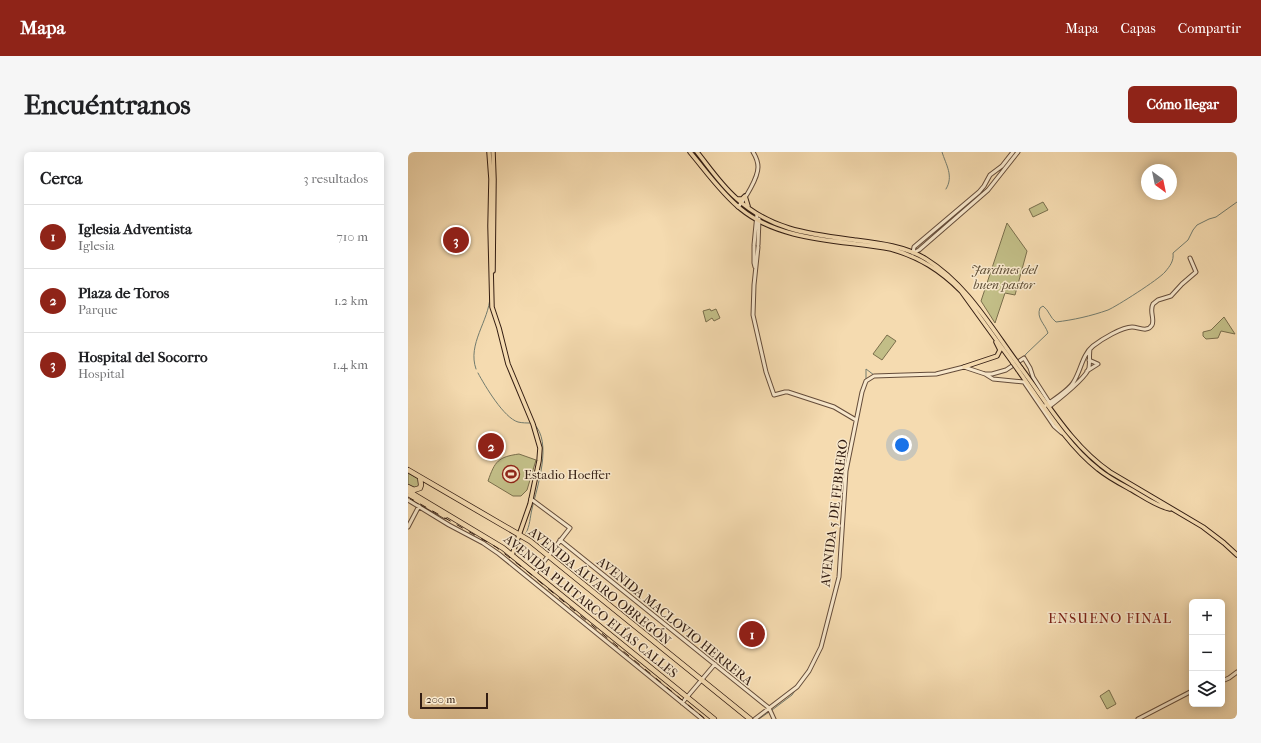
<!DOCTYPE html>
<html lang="es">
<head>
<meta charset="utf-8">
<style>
  :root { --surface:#fff; --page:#f6f6f6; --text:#202124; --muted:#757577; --line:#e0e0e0; --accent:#8f2418 }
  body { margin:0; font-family:"IM FELL French Canon",serif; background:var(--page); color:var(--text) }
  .controls { position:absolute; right:12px; bottom:12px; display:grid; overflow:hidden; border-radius:6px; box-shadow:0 2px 10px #0003 }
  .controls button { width:36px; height:36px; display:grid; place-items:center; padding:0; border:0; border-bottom:1px solid var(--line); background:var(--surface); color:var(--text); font:20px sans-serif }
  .compass { position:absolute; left:733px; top:12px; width:36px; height:36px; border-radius:50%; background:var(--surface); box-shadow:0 2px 10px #0003; rotate:147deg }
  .scale { position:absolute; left:12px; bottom:10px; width:68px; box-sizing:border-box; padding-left:4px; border:2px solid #331d12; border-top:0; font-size:11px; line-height:14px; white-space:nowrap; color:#331d12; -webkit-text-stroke:3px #f8e8cc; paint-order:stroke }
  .you { position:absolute; left:494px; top:293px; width:14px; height:14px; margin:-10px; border:3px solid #fff; border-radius:50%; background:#1a73e8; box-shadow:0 0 0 6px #1a73e833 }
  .badge { display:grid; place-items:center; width:26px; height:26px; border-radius:50%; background:var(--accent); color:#fff; font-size:13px; font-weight:700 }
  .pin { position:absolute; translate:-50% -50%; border:2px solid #fff; box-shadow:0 1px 4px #0006 }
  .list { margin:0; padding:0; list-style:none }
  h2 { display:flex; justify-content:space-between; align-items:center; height:52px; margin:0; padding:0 16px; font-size:17px }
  h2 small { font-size:13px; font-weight:400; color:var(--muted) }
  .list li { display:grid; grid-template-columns:26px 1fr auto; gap:12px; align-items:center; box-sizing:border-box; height:64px; padding:0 16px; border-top:1px solid var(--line) }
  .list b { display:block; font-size:15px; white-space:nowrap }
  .list p { margin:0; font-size:13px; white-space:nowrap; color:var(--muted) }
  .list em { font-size:13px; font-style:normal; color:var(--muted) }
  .icon { flex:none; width:22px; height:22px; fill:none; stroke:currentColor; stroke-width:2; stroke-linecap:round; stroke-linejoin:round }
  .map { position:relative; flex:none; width:829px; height:567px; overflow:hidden; border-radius:6px }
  header { display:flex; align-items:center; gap:24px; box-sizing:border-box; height:56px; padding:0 20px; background:var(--accent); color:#fff }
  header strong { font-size:19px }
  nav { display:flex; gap:22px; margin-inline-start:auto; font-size:14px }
  .intro { display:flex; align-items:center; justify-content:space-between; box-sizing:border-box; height:96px; padding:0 24px }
  h1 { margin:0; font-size:28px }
  .button { padding:10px 18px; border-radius:6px; background:var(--accent); color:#fff; font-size:14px; font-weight:700 }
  main { display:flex; gap:24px; padding:0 24px }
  aside { flex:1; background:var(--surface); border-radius:6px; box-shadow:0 2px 10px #0003 }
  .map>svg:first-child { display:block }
  .green { fill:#c2be87; stroke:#7a6e4c }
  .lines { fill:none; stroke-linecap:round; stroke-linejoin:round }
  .stream { stroke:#727c6f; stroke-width:1 }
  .minor-casing { stroke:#644c3a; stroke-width:5 }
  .major-casing { stroke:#331d12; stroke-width:5.5 }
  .highway-casing { stroke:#331d12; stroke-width:6 }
  .minor { stroke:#f8e8cc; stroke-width:3 }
  .major { stroke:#f5dbb0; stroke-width:3.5 }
  .highway { stroke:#f5dbb0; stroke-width:4.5 }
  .rail { stroke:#331d12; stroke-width:1; stroke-dasharray:7 7; stroke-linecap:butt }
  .major-bridge-casing { stroke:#331d12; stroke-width:5.5; stroke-linecap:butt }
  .major-bridge { stroke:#f5dbb0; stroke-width:3.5 }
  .labels { text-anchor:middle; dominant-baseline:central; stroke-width:3; stroke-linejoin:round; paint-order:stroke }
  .park-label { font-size:13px; font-style:italic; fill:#5e4d35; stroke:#f8e8cc }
  .poi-label { font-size:13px; fill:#331d12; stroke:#f8e8cc; text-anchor:start }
  .street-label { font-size:13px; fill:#331d12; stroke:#f8e8cc }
  .neighbourhood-label { font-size:14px; letter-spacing:1px; fill:#7a1f14; stroke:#f8e8cc }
</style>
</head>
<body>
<header>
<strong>Mapa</strong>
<nav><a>Mapa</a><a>Capas</a><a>Compartir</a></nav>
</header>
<div class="intro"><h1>Encuéntranos</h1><a class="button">Cómo llegar</a></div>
<main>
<aside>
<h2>Cerca<small>3 resultados</small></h2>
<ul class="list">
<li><span class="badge">1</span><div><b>Iglesia Adventista</b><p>Iglesia</p></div><em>710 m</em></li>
<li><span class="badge">2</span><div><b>Plaza de Toros</b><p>Parque</p></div><em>1.2 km</em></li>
<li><span class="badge">3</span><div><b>Hospital del Socorro</b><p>Hospital</p></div><em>1.4 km</em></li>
</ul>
</aside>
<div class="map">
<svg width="829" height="567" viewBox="0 0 829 567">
  <rect width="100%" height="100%" fill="#f5dbb0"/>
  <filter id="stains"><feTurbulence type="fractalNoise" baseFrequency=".005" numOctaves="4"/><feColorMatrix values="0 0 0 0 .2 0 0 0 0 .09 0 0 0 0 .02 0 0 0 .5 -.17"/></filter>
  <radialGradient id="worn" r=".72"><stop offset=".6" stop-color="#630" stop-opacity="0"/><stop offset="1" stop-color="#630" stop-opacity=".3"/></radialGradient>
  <path class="green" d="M635 50 640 58 625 65 621 57Z
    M599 71 619 99 607 143 597 141 587 171 573 149Z
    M302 157 303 159 308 157 312 166 306 169 304 166 298 170 295 159Z
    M816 165 827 182 813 179 810 186 798 187 795 184V180L803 178Z
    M479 183 488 189 474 208 465 202Z
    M73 294a10 10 0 1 1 20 0a10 10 0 1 1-20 0Z
    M111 302 128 308 119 338 113 344H105L80 329C87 309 90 305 111 302Z
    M0 321 11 327 12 330 9 337 0 334Z
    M701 538 708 552 699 557 692 544Z"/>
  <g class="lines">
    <path class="stream" d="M534 0C538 13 546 24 538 37
      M616 205 618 202 640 181C637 172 628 166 632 156L635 154C641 158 642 166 648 170 665 168 683 164 700 158 709 154 750 128 757 120 762 114 766 109 765 101L780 88 785 78 789 73 801 67 808 65 829 50
      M68 217C59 192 81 169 82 145
      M70 221C77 234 96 266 110 270 114 271 119 271 123 271
      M458 228V217L466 223
      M444 284 446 272
      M118 381C122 374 122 365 124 357 129 335 145 290 126 272
      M364 558 384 543 388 537
      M351 567 361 560"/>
    <g class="minor-casing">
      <path id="minor" d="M330 55C337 47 350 26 350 15 350 9 348 5 345 0
        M346 93 349 62
        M350 93 351 67
        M346 94V111L347 115
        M350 95 346 133 345 163 358 220 366 243 377 240H380L426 255 448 268
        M505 101 511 98 580 38 610 0
        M505 101 506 95 571 40 576 34 582 23 594 14 605 0
        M679 219 690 212 681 208
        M577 222 585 227 616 230 646 274 654 281
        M642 254C651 247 678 226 681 216 682 210 681 203 682 197
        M634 256C643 249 659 240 665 231 673 219 674 203 685 194 694 187 714 175 724 175 731 175 739 181 744 173 747 167 741 159 745 152L750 148 763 144 774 132 788 120 782 106
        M123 347 162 376 127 421
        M0 348 41 373 75 391 91 402 294 567
        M0 375 11 354
        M152 388 361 556 366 567
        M814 529 821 526 829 520
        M274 551 307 512
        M347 567 389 535 401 519 413 495 431 425 438 319 454 240 458 229 466 224 528 222 556 215 577 222H584L598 218 616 206 622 216 625 225 643 253
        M730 567 784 539"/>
    </g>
    <g class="major-casing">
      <path id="major" d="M81 0 83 27 82 74 84 155 91 176 100 212 125 272 132 296 131 309 122 352 104 403
        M85 0 86 27 85 119
        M282 0C298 19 314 42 333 57 373 90 435 88 483 97 511 105 532 118 553 139L605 211
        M289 0C301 15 313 33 328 46 363 78 400 82 446 88 470 91 497 94 518 107 558 132 581 172 608 209
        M329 47H334L337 44 340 54
        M556 215 589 204 592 198 588 190
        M613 216C640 252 664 294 702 320L795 375 816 391 829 403
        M610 218C633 250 659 293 690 317 701 326 713 332 724 338 736 345 748 354 762 357"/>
    </g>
    <g class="highway-casing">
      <path id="highway" d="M0 318 122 389 342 567
        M0 335 6 338 12 336 13 333 12 325
        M0 339 95 396 306 567
        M0 344 4 345 37 364"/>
    </g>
    <use href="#minor" class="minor"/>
    <use href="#major" class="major"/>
    <use href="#highway" class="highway"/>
    <path class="rail" d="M0 345 88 395 120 420 297 567"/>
    <g class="major-bridge-casing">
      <path id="major-bridge" d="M608 209 613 216
        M605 211 610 218"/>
    </g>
    <use href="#major-bridge" class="major-bridge"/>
  </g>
  <defs>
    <g id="stadium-ring" transform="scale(0.9)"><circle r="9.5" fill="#f8e8cc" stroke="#8f2418" stroke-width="1.5"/><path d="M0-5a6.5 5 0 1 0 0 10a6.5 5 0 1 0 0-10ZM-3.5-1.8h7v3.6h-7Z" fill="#8f2418"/></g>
  </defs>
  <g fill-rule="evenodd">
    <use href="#stadium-ring" x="103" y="322"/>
  </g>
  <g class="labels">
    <g class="park-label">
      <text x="596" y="117">Jardines del<tspan x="596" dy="15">buen pastor</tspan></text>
    </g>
    <g class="poi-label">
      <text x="116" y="322">Estadio Hoeffer</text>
    </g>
    <g class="street-label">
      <text transform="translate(426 361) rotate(-83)">AVENIDA 5 DE FEBRERO</text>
      <text transform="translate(192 434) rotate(39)">AVENIDA ÁLVARO OBREGÓN</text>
      <text transform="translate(183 454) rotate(39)">AVENIDA PLUTARCO ELÍAS CALLES</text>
      <text transform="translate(267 469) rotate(39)">AVENIDA MACLOVIO HERRERA</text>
    </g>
    <g class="neighbourhood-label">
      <text x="702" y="466">ENSUENO FINAL</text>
    </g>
  </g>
  <rect width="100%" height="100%" filter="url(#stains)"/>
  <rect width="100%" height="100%" fill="url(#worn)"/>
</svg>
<div class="controls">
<button>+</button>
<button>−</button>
<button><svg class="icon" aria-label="layers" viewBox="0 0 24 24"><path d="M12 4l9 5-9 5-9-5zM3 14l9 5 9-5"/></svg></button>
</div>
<svg class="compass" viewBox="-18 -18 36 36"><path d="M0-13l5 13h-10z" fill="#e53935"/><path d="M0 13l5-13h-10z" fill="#757577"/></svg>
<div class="scale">200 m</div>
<div class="you"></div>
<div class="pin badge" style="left:344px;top:482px">1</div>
<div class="pin badge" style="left:83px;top:294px">2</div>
<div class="pin badge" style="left:48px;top:88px">3</div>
</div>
</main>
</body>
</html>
